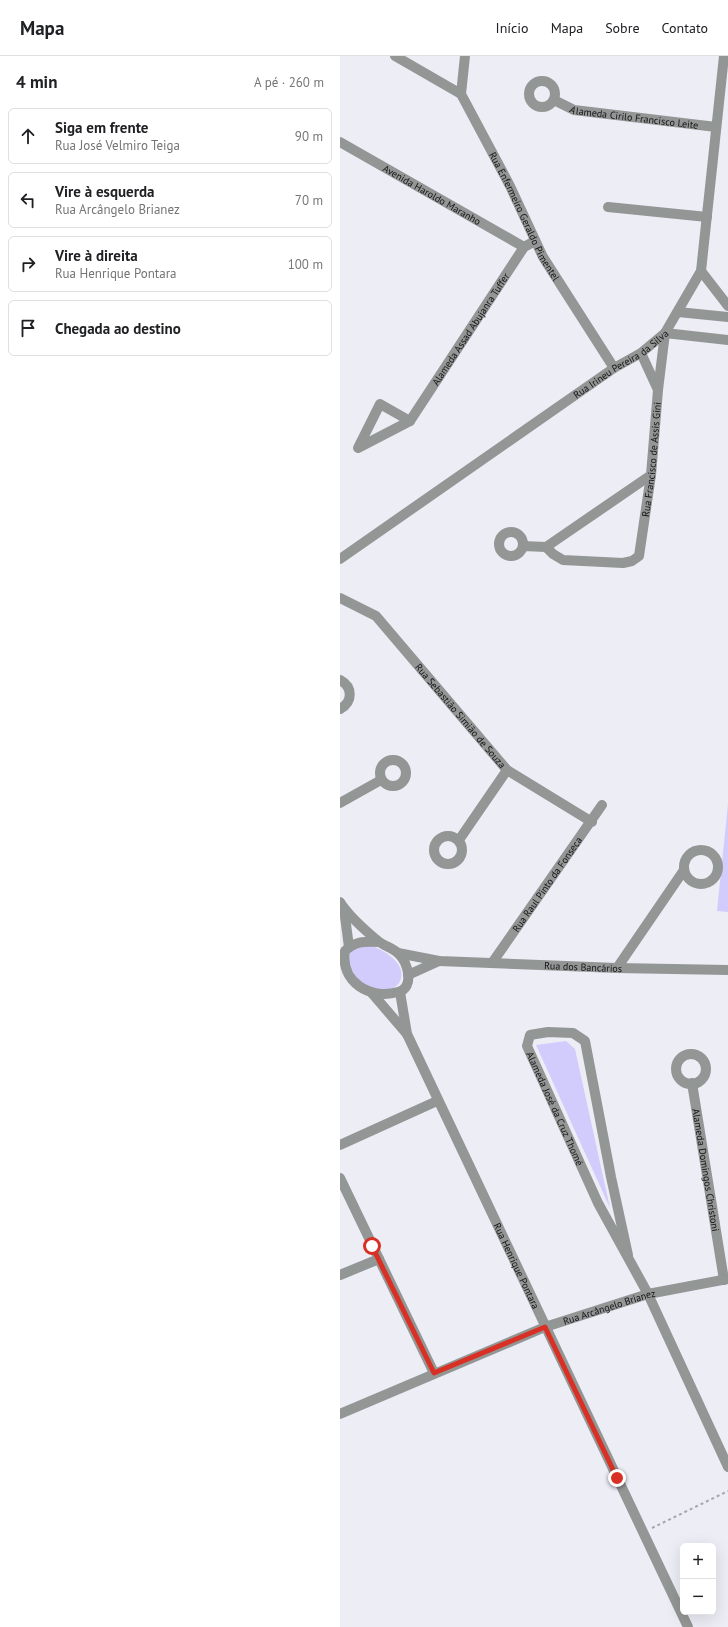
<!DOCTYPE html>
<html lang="pt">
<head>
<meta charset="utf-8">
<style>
  :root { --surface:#fff; --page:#f2f2f2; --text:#202124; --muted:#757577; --line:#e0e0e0 }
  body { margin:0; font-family:"PT Sans",sans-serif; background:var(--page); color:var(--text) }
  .controls { position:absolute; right:12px; bottom:12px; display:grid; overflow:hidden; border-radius:6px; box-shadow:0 4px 16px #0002 }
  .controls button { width:36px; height:36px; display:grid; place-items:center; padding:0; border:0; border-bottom:1px solid var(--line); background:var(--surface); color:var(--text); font:20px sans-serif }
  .stop { position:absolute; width:12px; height:12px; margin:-9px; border:3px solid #d93025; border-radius:50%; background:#fff }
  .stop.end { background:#d93025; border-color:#fff; box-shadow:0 1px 4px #0008 }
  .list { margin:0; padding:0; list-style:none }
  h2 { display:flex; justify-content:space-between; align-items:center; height:52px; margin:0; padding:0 16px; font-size:17px }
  h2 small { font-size:13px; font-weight:400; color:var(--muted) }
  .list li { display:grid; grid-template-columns:26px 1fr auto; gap:12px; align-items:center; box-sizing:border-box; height:56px; margin:0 8px 8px; padding:0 8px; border:1px solid var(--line); border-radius:6px }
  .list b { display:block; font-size:15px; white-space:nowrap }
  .list p { margin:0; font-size:13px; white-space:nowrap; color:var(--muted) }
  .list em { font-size:13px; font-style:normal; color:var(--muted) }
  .icon { flex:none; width:22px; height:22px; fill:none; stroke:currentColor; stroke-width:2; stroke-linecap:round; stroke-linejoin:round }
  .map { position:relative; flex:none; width:388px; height:1571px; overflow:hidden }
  header { display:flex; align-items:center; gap:24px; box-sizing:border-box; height:56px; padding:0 20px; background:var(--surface); border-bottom:1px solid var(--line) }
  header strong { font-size:19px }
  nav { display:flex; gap:22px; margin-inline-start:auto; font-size:14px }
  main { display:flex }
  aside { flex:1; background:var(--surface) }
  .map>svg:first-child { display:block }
  .green { fill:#d1ccfb }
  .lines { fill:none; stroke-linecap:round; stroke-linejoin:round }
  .path { stroke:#a6a6ad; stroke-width:2; stroke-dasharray:3 3; stroke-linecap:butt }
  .minor { stroke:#929694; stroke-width:10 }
  .route { stroke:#d93025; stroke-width:5 }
  .labels { text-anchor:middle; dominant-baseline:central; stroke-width:4; stroke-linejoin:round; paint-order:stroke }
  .street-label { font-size:10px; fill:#131316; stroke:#fff }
</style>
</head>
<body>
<header>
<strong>Mapa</strong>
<nav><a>Início</a><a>Mapa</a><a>Sobre</a><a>Contato</a></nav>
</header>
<main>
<aside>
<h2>4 min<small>A pé · 260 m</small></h2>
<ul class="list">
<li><svg class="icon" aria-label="ahead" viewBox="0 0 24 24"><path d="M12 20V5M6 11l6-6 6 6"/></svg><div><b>Siga em frente</b><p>Rua José Velmiro Teiga</p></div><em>90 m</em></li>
<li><svg class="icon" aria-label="left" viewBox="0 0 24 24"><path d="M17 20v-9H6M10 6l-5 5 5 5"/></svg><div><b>Vire à esquerda</b><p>Rua Arcângelo Brianez</p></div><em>70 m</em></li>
<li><svg class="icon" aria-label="right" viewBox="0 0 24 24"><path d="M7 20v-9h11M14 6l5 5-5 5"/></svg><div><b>Vire à direita</b><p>Rua Henrique Pontara</p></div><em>100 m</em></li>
<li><svg class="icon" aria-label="arrive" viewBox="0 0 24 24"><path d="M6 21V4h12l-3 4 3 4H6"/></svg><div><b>Chegada ao destino</b></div></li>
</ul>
</aside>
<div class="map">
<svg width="388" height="1571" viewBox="0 0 388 1571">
  <rect width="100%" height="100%" fill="#ededf6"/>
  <path class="green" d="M388 748V856L377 855Z
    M29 889C42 893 68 907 60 925 59 928 55 932 51 933 39 936 19 928 12 918 8 911 9 901 11 894Z
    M226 985 235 993 270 1152 196 989Z"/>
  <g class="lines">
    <path class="path" d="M312 1472 388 1435"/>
    <g class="minor">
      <path d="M55 0 121 38"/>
      <path id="s1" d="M125 0 121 38 170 130 203 201 274 312"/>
      <circle cx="202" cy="38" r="13"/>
      <path id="s2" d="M214 44 234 54 376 71"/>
      <path id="s3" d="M0 86 184 191"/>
      <path d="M268 151 367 161"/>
      <path d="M361 215 388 250"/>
      <path d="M338 256 388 261"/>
      <path d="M318 334 325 277 388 284"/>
      <path d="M40 348 70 365 18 392Z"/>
      <path id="s4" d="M70 365 184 191 195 185"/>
      <circle cx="171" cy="488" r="12"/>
      <path id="s5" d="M183 490 206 491 213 498 223 504 283 507 292 505 299 500 311 419 318 334 301 297"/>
      <path d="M206 491 311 419"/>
      <path id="s6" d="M0 503 274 312 301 297 325 277 361 215 384 0"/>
      <path id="s7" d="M0 542 36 560 167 714 252 766"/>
      <path d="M0 624C13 631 13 646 0 653"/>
      <circle cx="53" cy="717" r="13"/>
      <path d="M0 747 41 724"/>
      <circle cx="108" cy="794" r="14"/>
      <path d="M119 784 167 714"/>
      <circle cx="361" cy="811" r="17"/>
      <path d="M0 846C8 859 26 875 38 885 44 890 53 892 59 898 68 907 75 932 58 936 30 944 0 926 5 895 15 885 25 885 39 886"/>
      <path d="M4 853 9 891"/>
      <path id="s8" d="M58 897 99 905 277 912 388 914"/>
      <path id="s9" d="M152 907 262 749"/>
      <path d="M277 912 344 814"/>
      <path d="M68 919 99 905"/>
      <path d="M31 936 67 978"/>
      <path id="s10" d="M60 936 67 978 348 1571"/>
      <circle cx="351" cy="1013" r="15"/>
      <path id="s11" d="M352 1027 384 1224"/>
      <path d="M0 1089 97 1045"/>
      <path d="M0 1122 94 1317"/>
      <path id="s12" d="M288 1199 271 1121 245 985 233 977 208 976 190 979 187 990 258 1147 308 1238 388 1411"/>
      <path d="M0 1219 39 1203"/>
      <path id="s13" d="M0 1358 205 1271 308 1238 388 1223"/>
    </g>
  </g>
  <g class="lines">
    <path class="route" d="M32 1190 94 1317 205 1271 277 1422"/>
  </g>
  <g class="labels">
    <g class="street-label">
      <text stroke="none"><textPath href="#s2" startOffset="83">Alameda Cirilo Francisco Leite</textPath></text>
      <text stroke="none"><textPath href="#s3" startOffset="106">Avenida Haroldo Maranho</textPath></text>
      <text stroke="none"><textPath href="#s1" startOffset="176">Rua Enfermeiro Geraldo Pimentel</textPath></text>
      <text stroke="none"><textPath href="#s4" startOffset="110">Alameda Assad Abujanra Tuffer</textPath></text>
      <text stroke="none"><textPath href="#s6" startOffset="342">Rua Irineu Pereira da Silva</textPath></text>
      <text stroke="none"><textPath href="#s5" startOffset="220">Rua Francisco de Assis Gini</textPath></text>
      <text stroke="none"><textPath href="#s7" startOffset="171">Rua Sebastião Simião de Souza</textPath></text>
      <text stroke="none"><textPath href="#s9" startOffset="96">Rua Raul Pinto da Fonseca</textPath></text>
      <text stroke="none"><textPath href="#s8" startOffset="186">Rua dos Bancários</textPath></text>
      <text stroke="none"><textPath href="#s12" startOffset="356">Alameda José da Cruz Thomé</textPath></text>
      <text stroke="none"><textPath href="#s11" startOffset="88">Alameda Domingos Christoni</textPath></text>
      <text stroke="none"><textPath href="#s10" startOffset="299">Rua Henrique Pontara</textPath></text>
      <text stroke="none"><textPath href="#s13" startOffset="290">Rua Arcângelo Brianez</textPath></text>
    </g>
  </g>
</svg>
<div class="controls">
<button>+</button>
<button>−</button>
</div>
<div class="stop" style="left:32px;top:1190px"></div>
<div class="stop end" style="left:277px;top:1422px"></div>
</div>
</main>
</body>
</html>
